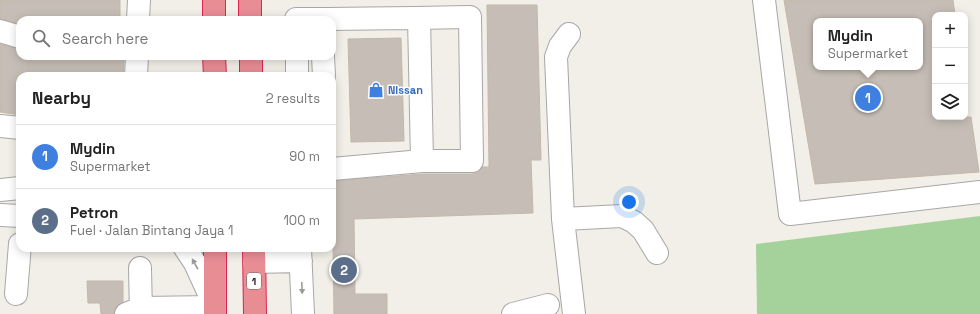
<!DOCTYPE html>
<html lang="en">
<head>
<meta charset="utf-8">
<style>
  :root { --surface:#fff; --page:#f6f6f6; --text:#222; --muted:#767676; --line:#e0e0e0; --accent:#d11500 }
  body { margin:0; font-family:"Space Grotesk",sans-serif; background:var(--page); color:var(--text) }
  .controls { position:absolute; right:12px; top:12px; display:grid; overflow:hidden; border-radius:8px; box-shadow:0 2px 10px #0003 }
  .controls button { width:36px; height:36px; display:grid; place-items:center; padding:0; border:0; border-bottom:1px solid var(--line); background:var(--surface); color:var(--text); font:20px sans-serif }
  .you { position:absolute; left:629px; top:202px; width:14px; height:14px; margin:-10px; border:3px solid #fff; border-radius:50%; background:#1a73e8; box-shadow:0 0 0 6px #1a73e833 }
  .badge { display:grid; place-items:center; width:26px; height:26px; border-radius:50%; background:var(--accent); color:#fff; font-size:13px; font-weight:700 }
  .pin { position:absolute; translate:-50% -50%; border:2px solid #fff; box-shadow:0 1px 4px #0006 }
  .popup { position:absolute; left:813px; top:18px; width:110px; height:52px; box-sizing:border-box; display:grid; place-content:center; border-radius:8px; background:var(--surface); filter:drop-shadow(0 1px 3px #0005); font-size:13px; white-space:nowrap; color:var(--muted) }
  .popup b { font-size:15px; color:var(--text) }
  .popup::after { content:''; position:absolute; left:50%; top:100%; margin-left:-8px; border:8px solid transparent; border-top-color:var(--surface) }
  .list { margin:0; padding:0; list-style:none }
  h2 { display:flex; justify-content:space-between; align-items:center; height:52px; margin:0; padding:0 16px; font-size:17px }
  h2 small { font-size:13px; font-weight:400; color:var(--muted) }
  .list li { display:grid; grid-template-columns:26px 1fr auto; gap:12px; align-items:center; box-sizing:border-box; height:64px; padding:0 16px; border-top:1px solid var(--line) }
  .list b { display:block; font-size:15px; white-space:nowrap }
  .list p { margin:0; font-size:13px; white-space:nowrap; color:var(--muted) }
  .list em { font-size:13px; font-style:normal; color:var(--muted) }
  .icon { flex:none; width:22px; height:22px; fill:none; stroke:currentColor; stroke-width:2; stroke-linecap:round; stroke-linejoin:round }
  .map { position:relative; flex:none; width:980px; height:314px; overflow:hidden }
  .search { position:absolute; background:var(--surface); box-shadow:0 2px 10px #0003; left:16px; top:16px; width:320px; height:44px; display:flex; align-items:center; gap:10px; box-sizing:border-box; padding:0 14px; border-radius:12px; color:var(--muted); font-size:15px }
  .panel { position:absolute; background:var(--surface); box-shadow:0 2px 10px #0003; left:16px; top:72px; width:320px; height:180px; border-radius:12px }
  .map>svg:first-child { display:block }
  .forest { fill:#a5d19b }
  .building { fill:#c6beb6; stroke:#c3b7a8; fill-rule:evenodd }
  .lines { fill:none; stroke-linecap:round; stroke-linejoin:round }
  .minor-casing { stroke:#a7a7a7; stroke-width:24 }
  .highway-casing { stroke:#df2351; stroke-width:24 }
  .minor { stroke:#fff; stroke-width:22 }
  .highway { stroke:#e98d95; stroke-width:22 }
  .oneway { fill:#9b9b9b }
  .labels { text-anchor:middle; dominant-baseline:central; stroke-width:3; stroke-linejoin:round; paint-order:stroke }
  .shield { fill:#fff; stroke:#636363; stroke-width:1 }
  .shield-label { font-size:10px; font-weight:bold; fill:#202020 }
  .shop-label { font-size:11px; font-weight:bold; fill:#366cbe; stroke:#fff; text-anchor:start }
</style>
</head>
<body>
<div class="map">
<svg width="980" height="314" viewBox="0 0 980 314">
  <rect width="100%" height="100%" fill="#f1efe7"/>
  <path class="forest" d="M980 216V314H757L756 244Z"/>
  <path class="building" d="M0 0H120V20H20V24L0 19Z
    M784 0H953L955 15H935V117H971L979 172 815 184ZM816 21H920V67H816Z
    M487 5H537L541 160H531L533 213 354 219 355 294H387V314H334L333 246H336L333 181 423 174H472L478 172 483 167H489Z
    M401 38 404 141 351 142 348 39Z
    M0 44 20 49V56H124L123 76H20V115L0 112Z
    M87 281H123V302L116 307 114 314H101L100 303H88Z"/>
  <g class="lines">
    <g class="minor-casing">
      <path id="minor" d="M764 0 790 214 980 192
        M296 19C354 19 412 18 470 17L472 161H422L419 18
        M138 20 139 0
        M0 31 20 37
        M569 34 560 46 556 57 563 219 574 314
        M297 56V76
        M323 56 324 76
        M136 76 137 56
        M0 126 20 128
        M332 169 422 161
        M0 190 20 188
        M0 215 20 216
        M563 219 622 216 634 222 643 230 657 253
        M300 248 303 314
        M254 262 301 261
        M140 268 141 314
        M16 294 20 244
        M126 314 141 308 215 307 195 263 185 248
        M513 314 548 305"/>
    </g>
    <g class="highway-casing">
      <path id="highway" d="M214 0V20
        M250 0V20
        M214 56 215 76
        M251 56V76
        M215 248V314
        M254 248 255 314"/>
    </g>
    <use href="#minor" class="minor"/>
    <use href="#highway" class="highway"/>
  </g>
  <defs><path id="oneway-solid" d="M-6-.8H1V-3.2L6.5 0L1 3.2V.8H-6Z"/></defs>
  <g class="oneway">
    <use href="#oneway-solid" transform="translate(195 264) rotate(-119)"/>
    <use href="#oneway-solid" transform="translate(302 288) rotate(88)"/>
  </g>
  <defs>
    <g id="shop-bare" transform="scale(1.2)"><path d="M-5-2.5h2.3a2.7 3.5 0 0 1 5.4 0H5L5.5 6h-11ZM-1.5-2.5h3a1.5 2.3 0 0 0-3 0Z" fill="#3f7fe0" stroke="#fff" stroke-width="2.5" paint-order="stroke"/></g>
  </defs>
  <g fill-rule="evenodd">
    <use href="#shop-bare" x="376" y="90"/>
  </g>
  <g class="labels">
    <rect class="shield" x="247" y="273" width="14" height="16" rx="3"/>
    <g class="shield-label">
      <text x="254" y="281">1</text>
    </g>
    <g class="shop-label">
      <text x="388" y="90">Nissan</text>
    </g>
  </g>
</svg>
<div class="controls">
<button>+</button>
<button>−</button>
<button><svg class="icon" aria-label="layers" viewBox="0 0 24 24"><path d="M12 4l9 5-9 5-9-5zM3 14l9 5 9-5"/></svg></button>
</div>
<div class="you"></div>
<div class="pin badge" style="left:868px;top:98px;background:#3f7fe0">1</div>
<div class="popup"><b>Mydin</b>Supermarket</div>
<div class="pin badge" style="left:344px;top:270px;background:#5c6f8a">2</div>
<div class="search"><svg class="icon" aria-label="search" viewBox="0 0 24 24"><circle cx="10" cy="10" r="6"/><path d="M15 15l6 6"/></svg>Search here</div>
<section class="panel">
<h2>Nearby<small>2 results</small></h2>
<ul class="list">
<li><span class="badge" style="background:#3f7fe0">1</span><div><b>Mydin</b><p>Supermarket</p></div><em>90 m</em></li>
<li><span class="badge" style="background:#5c6f8a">2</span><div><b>Petron</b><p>Fuel · Jalan Bintang Jaya 1</p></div><em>100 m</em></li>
</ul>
</section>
</div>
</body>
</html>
